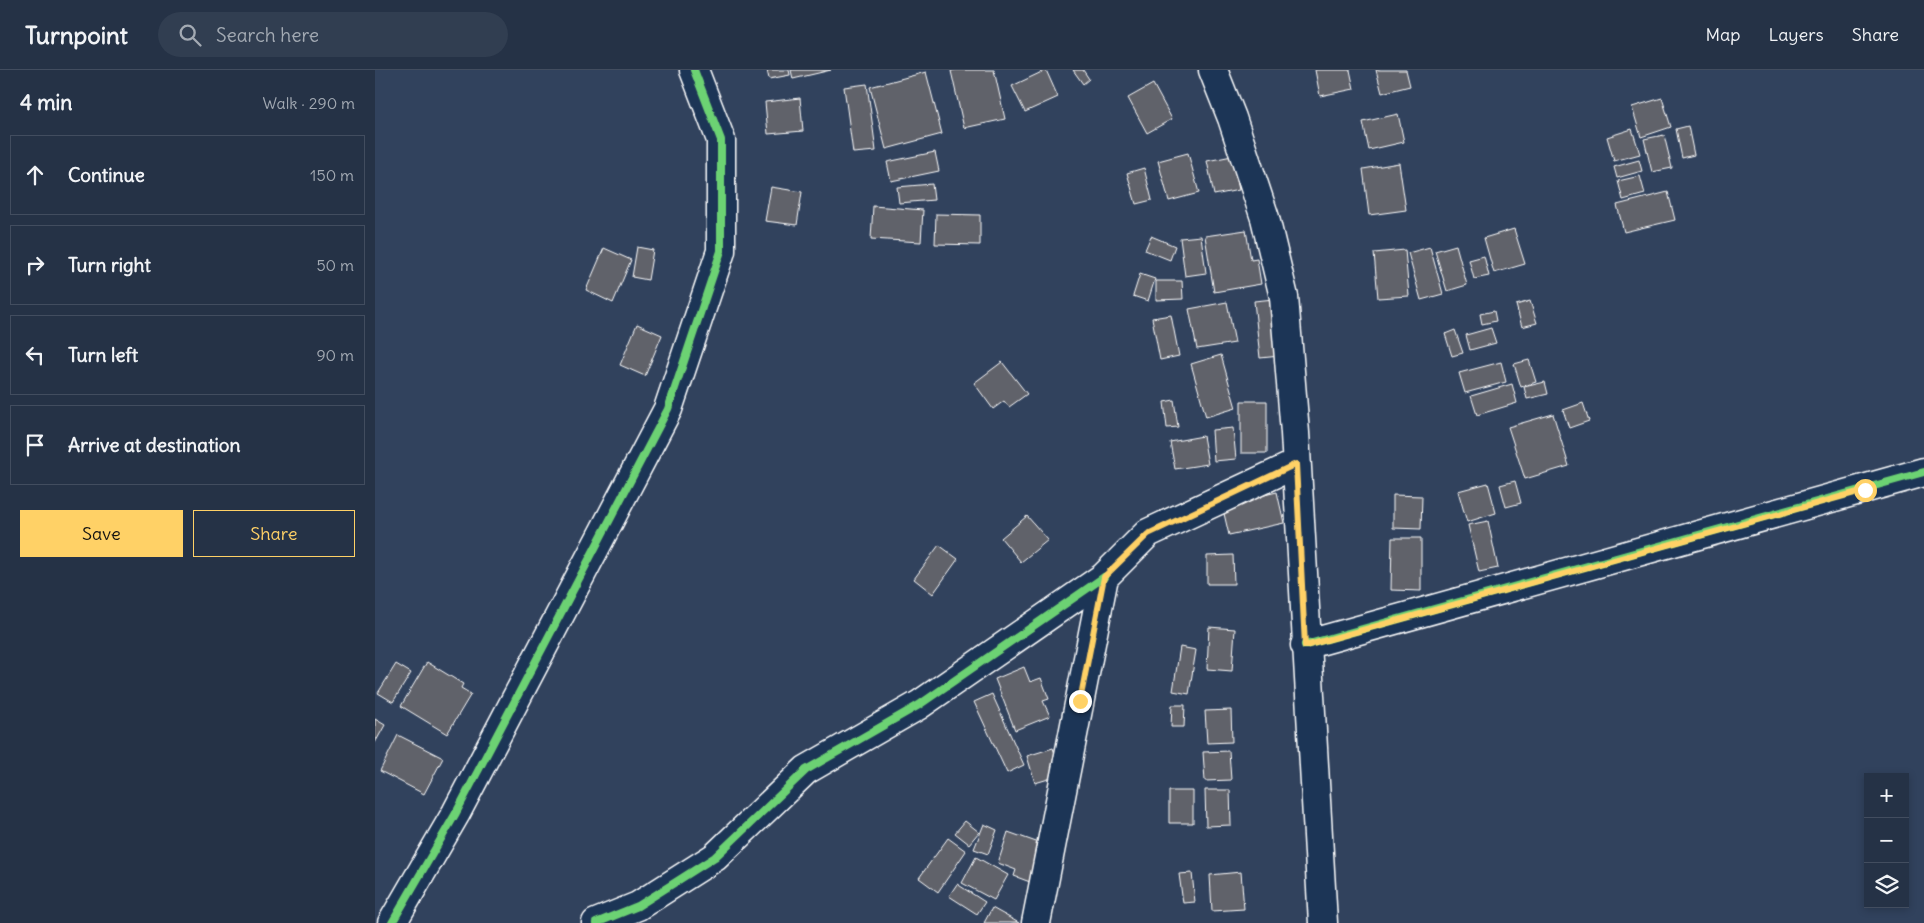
<!DOCTYPE html>
<html lang="en">
<head>
<meta charset="utf-8">
<style>
  :root { --surface:#253246; --page:#313e51; --text:#f1f3f6; --muted:#a3aab3; --line:#424d5f; --accent:#ffd166 }
  body { margin:0; font-family:Delius,sans-serif; background:var(--page); color:var(--text) }
  .controls { position:absolute; right:15px; bottom:15px; display:grid; overflow:hidden; border-radius:0px; box-shadow:0 2px 8px #0003 }
  .controls button { width:45px; height:45px; display:grid; place-items:center; padding:0; border:0; border-bottom:1px solid var(--line); background:var(--surface); color:var(--text); font:25px sans-serif }
  .stop { position:absolute; width:15px; height:15px; margin:-11px; border:4px solid #ffd166; border-radius:50%; background:#fff }
  .stop.end { background:#ffd166; border-color:#fff; box-shadow:0 1px 5px #0008 }
  .list { margin:0; padding:0; list-style:none }
  h2 { display:flex; justify-content:space-between; align-items:center; height:65px; margin:0; padding:0 20px; font-size:21px }
  h2 small { font-size:16px; font-weight:400; color:var(--muted) }
  .list li { display:grid; grid-template-columns:32px 1fr auto; gap:15px; align-items:center; box-sizing:border-box; height:80px; margin:0 10px 10px; padding:0 10px; border:1px solid var(--line); border-radius:0px }
  .list b { display:block; font-size:19px; white-space:nowrap }
  .list em { font-size:16px; font-style:normal; color:var(--muted) }
  .actions { display:flex; gap:10px; padding:15px 20px }
  .actions a { flex:1; padding:11px 0; border:1px solid var(--accent); border-radius:0px; text-align:center; font-size:18px; color:var(--accent) }
  .actions .main { background:var(--accent); color:#111 }
  .icon { flex:none; width:28px; height:28px; fill:none; stroke:currentColor; stroke-width:2; stroke-linecap:round; stroke-linejoin:round }
  .map { position:relative; flex:none; width:1549px; height:853px; overflow:hidden }
  header { display:flex; align-items:center; gap:30px; box-sizing:border-box; height:70px; padding:0 25px; background:var(--surface); border-bottom:1px solid var(--line) }
  header strong { font-size:24px }
  nav { display:flex; gap:28px; margin-inline-start:auto; font-size:18px }
  .search { width:350px; height:45px; background:var(--page); display:flex; align-items:center; gap:12px; box-sizing:border-box; padding:0 18px; border-radius:28px; color:var(--muted); font-size:19px }
  main { display:flex }
  aside { flex:1; background:var(--surface) }
  .map>svg:first-child { display:block }
  .building { fill:#61626b; stroke:#fff }
  .lines { fill:none; stroke-linecap:round; stroke-linejoin:round }
  .minor-casing { stroke:#fff; stroke-width:31 }
  .major-casing { stroke:#fff; stroke-width:31 }
  .minor { stroke:#1d3557; stroke-width:28 }
  .major { stroke:#1d3557; stroke-width:28 }
  .cycleway-casing { stroke:#1d3557; stroke-width:11 }
  .cycleway { stroke:#6cd273; stroke-width:8 }
  .route { stroke:#ffd166; stroke-width:6 }
</style>
</head>
<body>
<header>
<strong>Turnpoint</strong>
<div class="search"><svg class="icon" aria-label="search" viewBox="0 0 24 24"><circle cx="10" cy="10" r="6"/><path d="M15 15l6 6"/></svg>Search here</div>
<nav><a>Map</a><a>Layers</a><a>Share</a></nav>
</header>
<main>
<aside>
<h2>4 min<small>Walk · 290 m</small></h2>
<ul class="list">
<li><svg class="icon" aria-label="ahead" viewBox="0 0 24 24"><path d="M12 20V5M6 11l6-6 6 6"/></svg><div><b>Continue</b></div><em>150 m</em></li>
<li><svg class="icon" aria-label="right" viewBox="0 0 24 24"><path d="M7 20v-9h11M14 6l5 5-5 5"/></svg><div><b>Turn right</b></div><em>50 m</em></li>
<li><svg class="icon" aria-label="left" viewBox="0 0 24 24"><path d="M17 20v-9H6M10 6l-5 5 5 5"/></svg><div><b>Turn left</b></div><em>90 m</em></li>
<li><svg class="icon" aria-label="arrive" viewBox="0 0 24 24"><path d="M6 21V4h12l-3 4 3 4H6"/></svg><div><b>Arrive at destination</b></div></li>
</ul>
<div class="actions"><a class="main">Save</a><a>Share</a></div>
</aside>
<div class="map">
<svg width="1549" height="853" viewBox="0 0 1549 853">
  <rect width="100%" height="100%" fill="#31425d"/>
  <filter id="ink" filterUnits="userSpaceOnUse"><feTurbulence type="fractalNoise" baseFrequency=".02" numOctaves="2"/><feDisplacementMap in="SourceGraphic" scale="10" xChannelSelector="R" yChannelSelector="G"/><feConvolveMatrix kernelMatrix="1 2 1 2 8 2 1 2 1" color-interpolation-filters="sRGB"/></filter>
  <g filter="url(#ink)">
    <path class="building" d="M392 0H414L415 5 394 9Z
      M416 0H456L418 9Z
      M581 0H619L630 49 589 58 576 1Z
      M671 0 683 27 650 42 637 16Z
      M698 0H708L714 9 708 14Z
      M940 0H975L979 19 945 26Z
      M1001 0H1031L1035 16 1007 23Z
      M551 2 567 64 511 79 495 17Z
      M492 14 501 81 478 83 469 17Z
      M778 14 797 49 772 63 753 28Z
      M425 28 428 61 393 64 390 32Z
      M1287 28 1296 57 1266 67 1257 37Z
      M1023 44 1029 72 994 80 988 52Z
      M1313 56 1319 85 1307 88 1301 59Z
      M1257 59 1265 84 1239 91 1232 67Z
      M1289 65 1297 98 1277 102 1269 69Z
      M560 82 564 101 516 111 512 92Z
      M813 83 824 123 794 131 783 91Z
      M857 86 864 120 839 125 832 91Z
      M1264 90 1267 101 1242 108 1239 97Z
      M1024 93 1031 140 994 145 988 99Z
      M769 98 777 130 761 134 752 103Z
      M1265 106 1270 124 1248 130 1243 111Z
      M557 114 559 130 524 133 522 117Z
      M396 117 427 122 422 155 390 151Z
      M1293 122 1300 150 1249 162 1242 135Z
      M498 136 548 140 546 172 496 169Z
      M561 144 605 145V175L560 174Z
      M1139 159 1150 194 1119 203 1109 168Z
      M871 160 876 190 882 189 886 214 839 222 830 166Z
      M776 166 800 176 795 190 770 180Z
      M826 166 831 203 810 206 805 168Z
      M1081 175 1092 215 1072 221 1060 181Z
      M262 177 278 180 273 210 257 207Z
      M1055 177 1068 224 1046 230 1033 183Z
      M229 178 256 190 238 233 211 220Z
      M1030 180 1034 226 1003 228 999 183Z
      M1109 186 1114 206 1099 209 1094 190Z
      M765 204 780 209 773 231 758 226Z
      M781 211H807L808 229 781 230Z
      M899 229 905 286 885 288 879 231Z
      M1155 231 1162 253 1147 257 1141 235Z
      M852 232 860 273 822 279 814 239Z
      M1119 241 1121 251 1107 254 1105 244Z
      M796 245 804 286 785 290 777 248Z
      M262 254 287 265 270 306 245 295Z
      M1116 258 1121 273 1095 280 1091 265Z
      M1080 260 1088 283 1077 286 1070 264Z
      M846 285 861 338 831 347 816 294Z
      M1154 290 1161 312 1146 317 1139 294Z
      M627 292 652 324 634 337 629 331 618 339 599 313Z
      M1126 292 1131 312 1090 323 1084 303Z
      M1170 312 1173 324 1152 329 1149 317Z
      M1137 314 1142 333 1102 345 1096 326Z
      M799 330 803 357 792 358 789 332Z
      M866 331H892V383H866Z
      M1208 333 1214 351 1194 358 1188 340Z
      M1178 344 1194 396 1150 409 1133 357Z
      M858 358 861 389 839 391 837 360Z
      M828 366 833 394 800 399 795 372Z
      M1140 411 1146 433 1131 437 1125 415Z
      M1113 413 1121 443 1092 452 1083 421Z
      M902 422 909 453 854 465 847 435Z
      M1018 425 1047 426 1046 459 1018 458Z
      M652 446 673 470 646 492 626 468Z
      M1113 451 1123 498 1104 502 1093 455Z
      M1017 468H1046V521L1016 520Z
      M564 475 583 489 558 524 539 509Z
      M858 485 859 514H832V486Z
      M834 557 860 559 857 601 832 599Z
      M805 577 821 580 814 624 798 621Z
      M52 592 88 614 86 618 96 624 72 664 26 636Z
      M21 594 36 603 18 632 3 623Z
      M649 597 655 612 666 608 674 629 668 631 675 646 640 660 620 609Z
      M617 624 649 695 632 703 599 632Z
      M797 635H810L809 657H796Z
      M856 640 857 672 832 673 830 641Z
      M0 649 10 655 0 673Z
      M23 665 68 688 49 724 5 701Z
      M678 678 687 705 660 713 652 686Z
      M854 681 856 710 830 711 828 682Z
      M830 720H855L856 755 831 756Z
      M794 721H818V753H794Z
      M590 751 604 762 594 774 580 763Z
      M609 754 622 760 613 784 599 779Z
      M633 762 664 773 659 787 663 789 655 812 639 806 641 800 623 793Z
      M573 768 591 781 563 822 544 808Z
      M601 787 633 805 619 830 587 813Z
      M866 802 869 839 837 841 835 805Z
      M817 803 820 832 808 833 804 804Z
      M582 814 610 832 602 844 574 826Z
      M617 838 644 853H609Z"/>
    <g class="lines">
      <g class="minor-casing">
        <path id="minor" d="M930 575 1549 402
          M17 853 81 743 293 339 346 181V70L319 0
          M221 853 263 836 340 787 431 700 544 635 729 507
          M661 853 729 507 773 463 921 394"/>
      </g>
      <g class="major-casing">
        <path id="major" d="M838 0 857 48 890 148 909 227 920 363 948 853"/>
      </g>
      <use href="#minor" class="minor"/>
      <use href="#major" class="major"/>
      <g class="cycleway-casing">
        <path id="cycleway" d="M930 575 1549 402
          M17 853 81 743 293 339 346 181V70L319 0
          M221 853 263 836 340 787 431 700 544 635 729 507"/>
      </g>
      <use href="#cycleway" class="cycleway"/>
    </g>
  </g>
  <g class="lines" filter="url(#ink)">
    <path class="route" d="M705 631 729 507 773 464 921 394 930 576 1490 420"/>
  </g>
</svg>
<div class="controls">
<button>+</button>
<button>−</button>
<button><svg class="icon" aria-label="layers" viewBox="0 0 24 24"><path d="M12 4l9 5-9 5-9-5zM3 14l9 5 9-5"/></svg></button>
</div>
<div class="stop" style="left:1490px;top:420px"></div>
<div class="stop end" style="left:705px;top:631px"></div>
</div>
</main>
</body>
</html>
